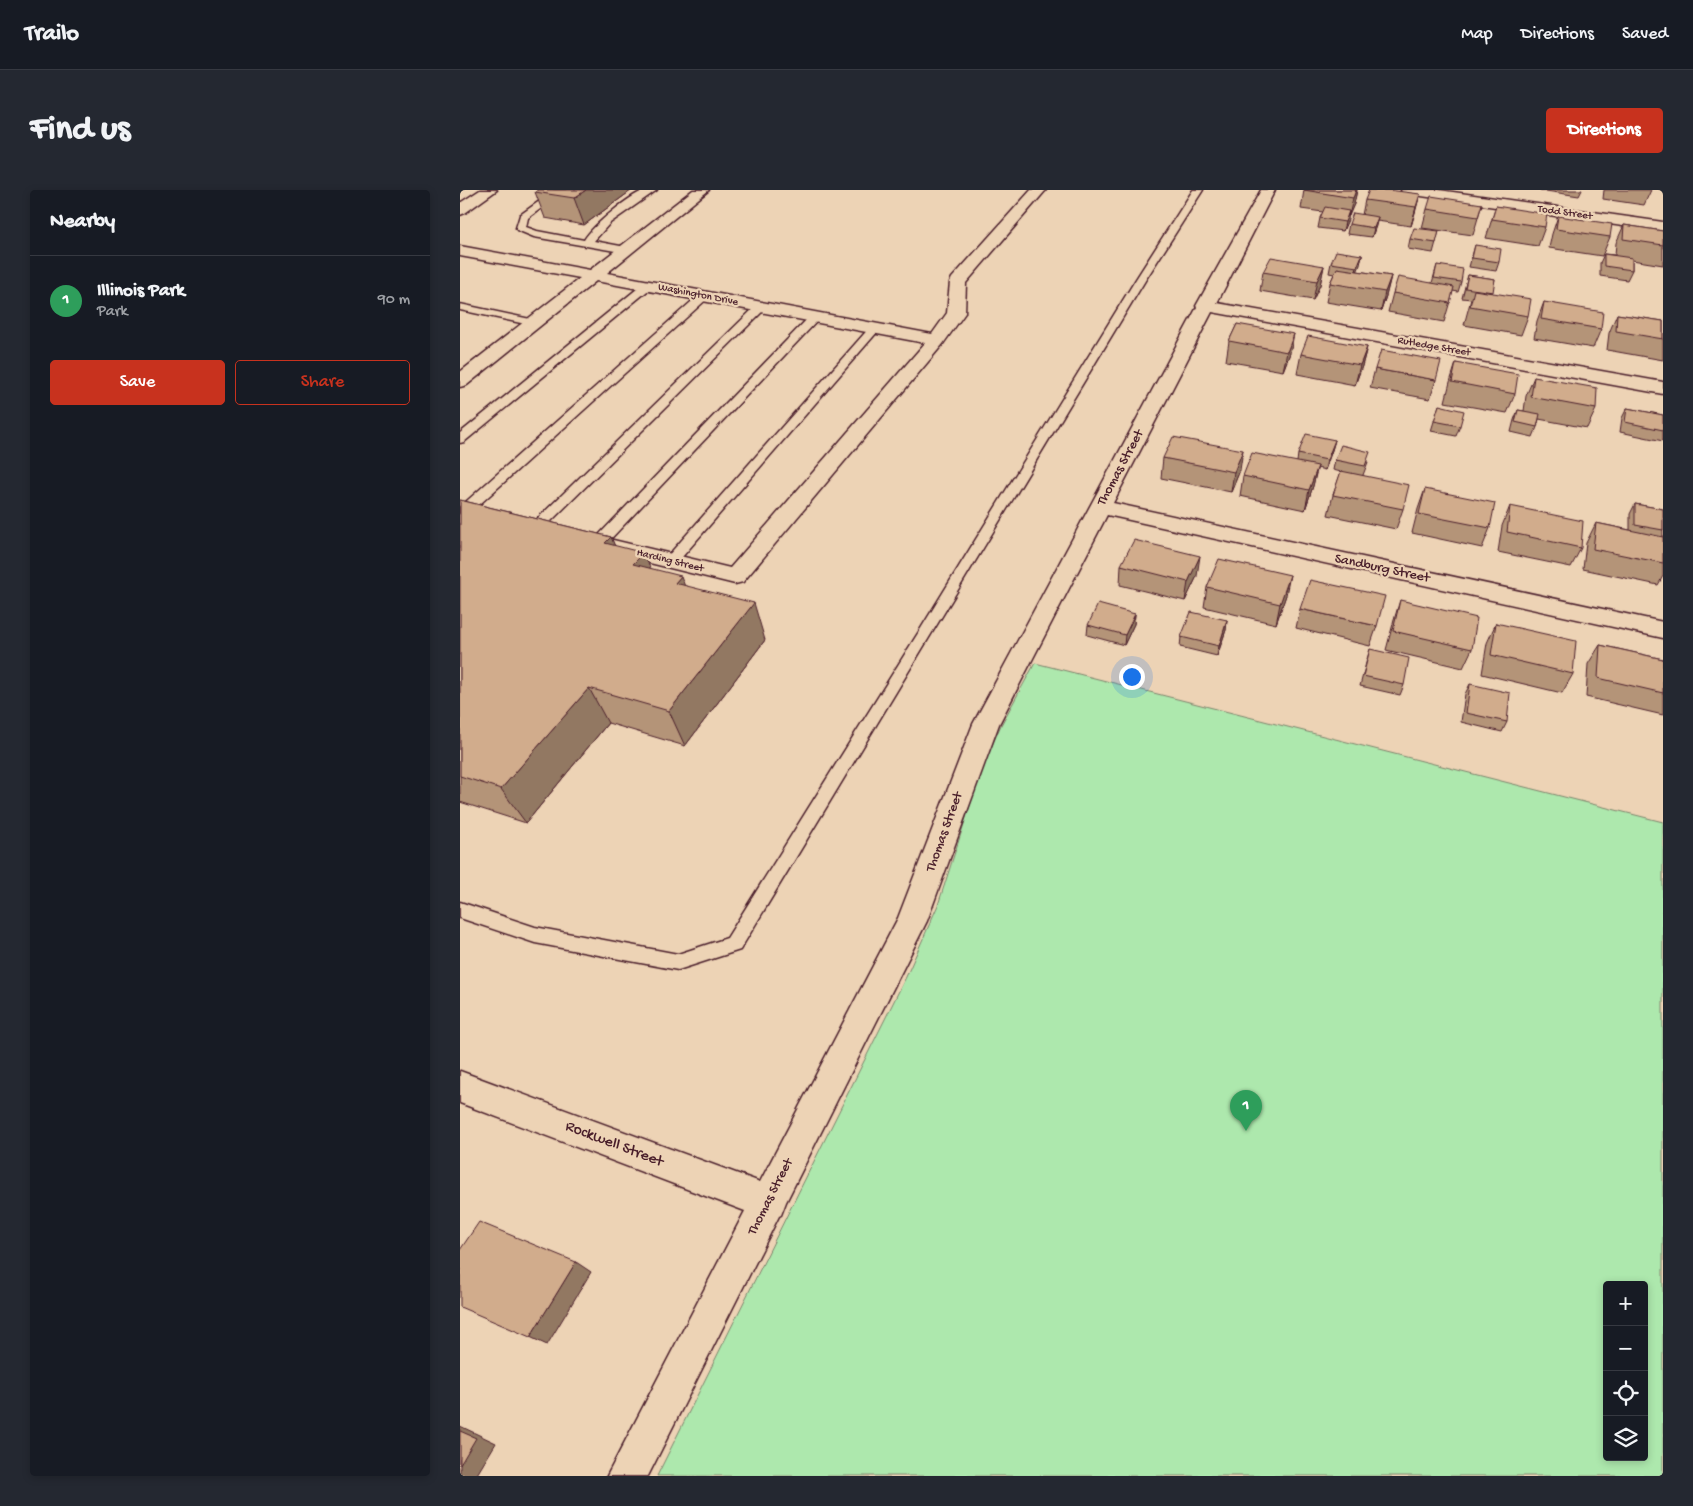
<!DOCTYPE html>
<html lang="en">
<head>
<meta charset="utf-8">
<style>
  :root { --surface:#171b24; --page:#242831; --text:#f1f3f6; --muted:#9ea1a6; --line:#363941; --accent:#c8321e }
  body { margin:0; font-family:"Gochi Hand",sans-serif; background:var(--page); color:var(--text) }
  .controls { position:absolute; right:15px; bottom:15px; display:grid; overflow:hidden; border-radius:5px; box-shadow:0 2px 8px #0003 }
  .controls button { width:45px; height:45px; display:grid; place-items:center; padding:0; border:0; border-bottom:1px solid var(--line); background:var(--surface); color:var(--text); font:25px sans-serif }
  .you { position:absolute; left:671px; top:486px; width:18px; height:18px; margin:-12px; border:4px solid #fff; border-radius:50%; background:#1a73e8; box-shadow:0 0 0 8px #1a73e833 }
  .badge { display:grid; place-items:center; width:32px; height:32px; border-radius:50%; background:var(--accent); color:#fff; font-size:16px; font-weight:700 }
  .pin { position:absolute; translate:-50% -41px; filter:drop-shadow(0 1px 2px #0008) }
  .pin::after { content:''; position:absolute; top:26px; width:18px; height:15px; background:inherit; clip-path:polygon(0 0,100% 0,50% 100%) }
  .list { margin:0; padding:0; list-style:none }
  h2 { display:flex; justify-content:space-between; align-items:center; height:65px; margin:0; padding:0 20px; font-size:21px }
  h2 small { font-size:16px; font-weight:400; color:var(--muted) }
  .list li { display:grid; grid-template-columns:32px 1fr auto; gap:15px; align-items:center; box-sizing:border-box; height:90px; padding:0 20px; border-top:1px solid var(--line) }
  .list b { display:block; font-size:19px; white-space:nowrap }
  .list p { margin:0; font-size:16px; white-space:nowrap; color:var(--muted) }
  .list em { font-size:16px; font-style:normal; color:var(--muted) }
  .actions { display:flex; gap:10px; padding:15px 20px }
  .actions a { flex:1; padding:11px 0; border:1px solid var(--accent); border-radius:5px; text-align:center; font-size:18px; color:var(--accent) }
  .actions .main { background:var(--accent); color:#fff }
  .icon { flex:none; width:28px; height:28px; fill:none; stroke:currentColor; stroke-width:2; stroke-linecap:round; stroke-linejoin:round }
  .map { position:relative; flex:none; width:1203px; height:1286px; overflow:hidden; border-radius:5px }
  header { display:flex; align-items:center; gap:30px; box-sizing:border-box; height:70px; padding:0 25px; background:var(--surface); border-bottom:1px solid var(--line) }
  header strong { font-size:24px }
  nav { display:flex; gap:28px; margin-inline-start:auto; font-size:18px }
  .intro { display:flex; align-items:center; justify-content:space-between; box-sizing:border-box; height:120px; padding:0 30px }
  h1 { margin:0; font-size:35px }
  .button { padding:12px 22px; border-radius:5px; background:var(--accent); color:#fff; font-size:18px; font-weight:700 }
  main { display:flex; gap:30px; padding:0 30px }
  aside { flex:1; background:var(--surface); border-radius:5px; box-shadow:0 2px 8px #0003 }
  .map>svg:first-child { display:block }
  .green { fill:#ade8ad; stroke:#7c846c; fill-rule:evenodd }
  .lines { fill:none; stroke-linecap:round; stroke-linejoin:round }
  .service-casing { stroke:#4a1f2b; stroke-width:3 }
  .minor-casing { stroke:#4a1f2b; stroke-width:3 }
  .primary-casing { stroke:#4a1f2b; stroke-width:3 }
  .service { fill:#edd3b5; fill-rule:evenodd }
  .minor { fill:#edd3b5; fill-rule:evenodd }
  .primary { fill:#edd3b5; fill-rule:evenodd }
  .wall { fill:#b49478; stroke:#4a1f2b }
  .shaded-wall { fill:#927862; stroke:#4a1f2b }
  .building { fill:#d1ac8c; stroke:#4a1f2b }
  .labels { text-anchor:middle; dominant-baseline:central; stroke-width:4.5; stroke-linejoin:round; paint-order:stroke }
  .far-street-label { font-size:11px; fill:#4a1f2b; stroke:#edd3b5 }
  .street-label { font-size:14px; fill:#4a1f2b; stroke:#edd3b5 }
  .near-street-label { font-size:16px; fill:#4a1f2b; stroke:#edd3b5 }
</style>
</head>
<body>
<header>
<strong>Trailo</strong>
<nav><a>Map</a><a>Directions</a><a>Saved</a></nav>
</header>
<div class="intro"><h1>Find us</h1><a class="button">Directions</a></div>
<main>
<aside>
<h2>Nearby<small></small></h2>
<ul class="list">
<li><span class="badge" style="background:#2e9e5b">1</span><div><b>Illinois Park</b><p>Park</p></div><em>90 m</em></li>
</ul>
<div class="actions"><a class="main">Save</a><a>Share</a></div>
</aside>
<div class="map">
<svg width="1203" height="1286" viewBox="0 0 1203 1286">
  <rect width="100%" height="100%" fill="#edd3b5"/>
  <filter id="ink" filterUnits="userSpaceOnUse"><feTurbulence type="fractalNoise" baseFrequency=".02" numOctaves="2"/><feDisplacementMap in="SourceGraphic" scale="10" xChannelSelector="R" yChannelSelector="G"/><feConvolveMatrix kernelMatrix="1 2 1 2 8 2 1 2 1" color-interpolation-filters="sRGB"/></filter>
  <g filter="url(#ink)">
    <path class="green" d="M575 473 1203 632V1286H197L446 787 478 715 522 578 541 535ZM1147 1095H1184V1267H1147Z"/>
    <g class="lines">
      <g class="service-casing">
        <path id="service" d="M95 0H106L68 28 66 37 77 41 124 50C133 35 169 6 185 0 188 0 193 0 197 0L150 33 134 51 171 58 172 60 167 63 74 47 57 40 56 38 60 25Z
          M733 0H743L686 89 280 760 218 780 75 753 0 728V712L75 737 218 764 267 748 460 440 676 89Z
          M187 93 191 94 192 96 191 98 4 252 0 253V243L183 94Z
          M244 103 249 106 248 108 10 323H0V317L240 104Z
          M0 114 75 130 81 133 75 136 0 120Z
          M301 114 306 117 305 119 81 341H71L69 338 71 335 297 115Z
          M355 124 359 125 361 127 359 129 143 357H133L131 354 133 351 351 125Z
          M415 135 421 138 419 140 216 374H206L204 371 206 368 411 136Z"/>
      </g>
      <g class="minor-casing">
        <path id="minor" d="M233 0H249L147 83 472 144 487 123 490 92 492 88 571 0H586L506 93 505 123 483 154 283 392 275 394 141 361 138 356 141 351 149 349 270 378 465 153 136 91 7 195 0 197V182L120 88 0 66V56L130 80Z
          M801 0H815L757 113 1203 192V204L752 122 653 313 1203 432V448L647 325 539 534 467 731 326 1012 321 1025 319 1026 188 1286H147L285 1021 0 913V881L300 992 438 728 513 534 737 117 736 116Z
          M941 0H979L1203 32V42L948 4 943 3Z"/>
      </g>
      <g class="primary-casing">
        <path id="primary" d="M20 0H37L5 23 0 25V13Z"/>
      </g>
      <use href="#service" class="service"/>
      <use href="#minor" class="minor"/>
      <use href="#primary" class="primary"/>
    </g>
    <path class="wall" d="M78 0H172L124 35 85 28 75 2Z
      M844 0H897L894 14 888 26 883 41 858 38 860 28 863 22 841 19Z
      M1079 0H1122L1119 6Z
      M1144 0H1191L1184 15 1143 9Z
      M960 4 951 36 917 31 912 47 887 44 889 34 902 25 905 10Z
      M1022 14 1013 45 962 38 967 19Z
      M1036 16 1085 37 1078 56 1026 48Z
      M1098 26 1150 47 1142 66 1089 58 1092 44Z
      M1164 35 1203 41V75L1172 70V80L1167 90 1140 86V73L1144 64 1155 65 1156 53Z
      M979 41 973 63 948 59 950 49Z
      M1015 55 1039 72 1036 81 1009 77Z
      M902 65 897 81 931 86 926 106 921 121 866 112 870 93 874 84 869 83 871 73Z
      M977 75 1001 92 998 102 993 101 984 132 928 122 933 103 972 93Z
      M864 76 860 95 853 110 800 101 803 82Z
      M1008 85 1035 89 1032 103 1068 126 1061 145 1004 135 1011 109 1002 108Z
      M1084 112 1141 139 1133 158 1074 148 1077 131Z
      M1157 124 1203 131V170L1147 160 1149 143Z
      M777 134 830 163 823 181 766 171 769 151Z
      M907 157 902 176 895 195 837 184 841 164Z
      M996 173 1055 204 1047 223 985 212 990 192Z
      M915 179 976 190 970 209 910 198Z
      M1074 187 1136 219 1127 238 1079 229 1077 237 1073 247 1051 242 1054 230 1058 220 1064 221 1066 206Z
      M979 215 1000 236 996 246 971 241Z
      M1167 218 1203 225V251L1160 242 1162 228Z
      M875 250 872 260 865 280 857 278 853 296 845 320 780 306 783 286 837 272 838 264Z
      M703 268 780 280 771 302 701 288Z
      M875 270 908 272 903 285 943 319 936 339 868 325 873 305 881 282 873 280Z
      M965 299 1030 338 1022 358 952 343 958 319Z
      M0 310 151 347 154 355 190 378 225 396 305 450 225 556 148 533 66 633 0 612Z
      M1175 314 1203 319V386L1198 395 1123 379 1126 353 1136 333 1170 340V324Z
      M1050 316 1121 358 1111 377 1038 362 1042 336Z
      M661 375 737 386 725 411 660 395Z
      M747 397 826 405 816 434 744 417Z
      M940 410 1012 459 1003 478 926 460 934 430Z
      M840 419 917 436 910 456 836 438Z
      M675 424 674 434 664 455 627 445 628 435Z
      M767 430 766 440 757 466 720 457 721 447Z
      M1036 433 1113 484 1102 503 1022 484 1027 453Z
      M1140 455 1203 469V525L1126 507 1128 474Z
      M910 459 944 495 940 505 900 496 907 469Z
      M1010 494 1047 532 1042 542 1001 532 1005 504Z"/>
    <path class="shaded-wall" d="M126 0H172L124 35 114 8Z
      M896 0H897L894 14 889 26 893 8Z
      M960 4 955 23 951 36 956 17Z
      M889 21 888 30 883 41 885 32Z
      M918 27 916 36 912 47 914 38Z
      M902 65 900 75 895 87 897 77Z
      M864 76 860 95 853 110 857 91Z
      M931 86 926 106 921 121 925 102Z
      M834 144 830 163 823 181 827 162Z
      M907 157 902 176 895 195 900 175Z
      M875 250 872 260 865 280 867 270Z
      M783 260 780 280 771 302 774 282Z
      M858 276 853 296 845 320 849 300Z
      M151 347 167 384 145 353Z
      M184 363 199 399 173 374Z
      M740 366 737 386 725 411 728 392Z
      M830 385 826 405 816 434 820 414Z
      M221 386 235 423 215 393Z
      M294 413 305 450 225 556 209 521Z
      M675 424 674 434 664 455 665 445Z
      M767 430 766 440 757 466 759 456Z
      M129 498 148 533 66 633 41 599Z
      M116 1072 131 1082 87 1155 70 1147Z
      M0 1236 36 1253 16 1286H0Z"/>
    <path class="building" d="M78 0H126L114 8 75 2Z
      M844 0H896L893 8Z
      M909 0H929L960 4 956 17 905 10Z
      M971 6 1022 14 1018 27 967 19Z
      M1036 16 1087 24 1085 37 1032 29Z
      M865 17 889 21 885 32 860 28Z
      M893 23 918 27 914 38 889 34Z
      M1098 26 1152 34 1150 47 1096 39Z
      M1164 35 1203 41V55L1163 49Z
      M954 38 979 41 976 53 950 49Z
      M1015 55 1041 59 1039 72 1012 68Z
      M876 61 902 65 897 77 871 73Z
      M1144 64 1172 68V80L1144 76Z
      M811 67 864 76 857 91 803 82Z
      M977 75 1003 79 1001 92 974 88Z
      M877 78 931 86 925 102 870 93Z
      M1008 85 1035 89 1033 102 1005 98Z
      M938 87 994 97 990 113 933 103Z
      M1014 100 1071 109 1068 126 1010 116Z
      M1084 112 1143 122 1141 139 1081 129Z
      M1157 124 1203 131V149L1156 141Z
      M777 134 834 144 827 162 769 151Z
      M848 146 907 157 900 175 841 164Z
      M921 160 981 171 976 190 915 179Z
      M996 173 1058 184 1055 204 992 192Z
      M1074 187 1137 198 1136 219 1071 207Z
      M979 215 1004 221 1000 236 974 231Z
      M1167 218 1203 225V240L1165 232Z
      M1058 220 1080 224 1077 237 1055 232Z
      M846 244 875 250 867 270 838 264Z
      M713 247 783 260 774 282 703 268Z
      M881 255 910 262 905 276 875 270Z
      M792 263 858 276 849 300 783 286Z
      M881 281 949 295 943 319 873 305Z
      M965 299 1035 313 1030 338 959 324Z
      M0 310 151 347 145 353 184 363 173 374 221 386 215 393 294 413 209 521 129 498 41 599 0 586Z
      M1175 314 1203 319V340L1175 335Z
      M1050 316 1123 331 1121 358 1047 342Z
      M1136 333 1203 347V373L1133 359Z
      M674 350 740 366 728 392 661 375Z
      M759 369 830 385 820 414 747 397Z
      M850 390 925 406 917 436 840 419Z
      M940 410 1017 428 1012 459 933 441Z
      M638 414 675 424 665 445 628 435Z
      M731 422 767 430 759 456 721 447Z
      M1036 433 1116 451 1113 484 1031 465Z
      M1140 455 1203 469V503L1138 488Z
      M910 459 949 468 944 495 903 486Z
      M1010 494 1050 503 1047 532 1006 523Z
      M19 1032 116 1072 70 1147 0 1117V1060Z
      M0 1241 16 1248 0 1275Z"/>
  </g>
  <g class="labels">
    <g class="far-street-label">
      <text transform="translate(1105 23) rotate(8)">Todd Street</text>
      <text transform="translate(238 105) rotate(11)">Washington Drive</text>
      <text transform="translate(974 157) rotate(10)">Rutledge Street</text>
      <text transform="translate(210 371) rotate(14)">Harding Street</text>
    </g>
    <g class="street-label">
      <text transform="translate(661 278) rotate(-62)">Thomas Street</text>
      <text transform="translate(922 379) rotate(12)">Sandburg Street</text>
      <text transform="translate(485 642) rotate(-70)">Thomas Street</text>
      <text transform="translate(311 1007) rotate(-63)">Thomas Street</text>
    </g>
    <g class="near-street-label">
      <text transform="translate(154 955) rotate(21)">Rockwell Street</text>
    </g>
  </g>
</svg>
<div class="controls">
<button>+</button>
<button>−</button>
<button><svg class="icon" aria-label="locate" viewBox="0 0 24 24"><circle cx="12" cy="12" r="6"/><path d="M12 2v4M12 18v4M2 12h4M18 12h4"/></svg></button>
<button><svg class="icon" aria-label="layers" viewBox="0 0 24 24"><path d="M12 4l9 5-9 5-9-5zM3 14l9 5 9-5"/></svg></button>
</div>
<div class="you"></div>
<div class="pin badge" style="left:786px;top:941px;background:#2e9e5b">1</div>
</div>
</main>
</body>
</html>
